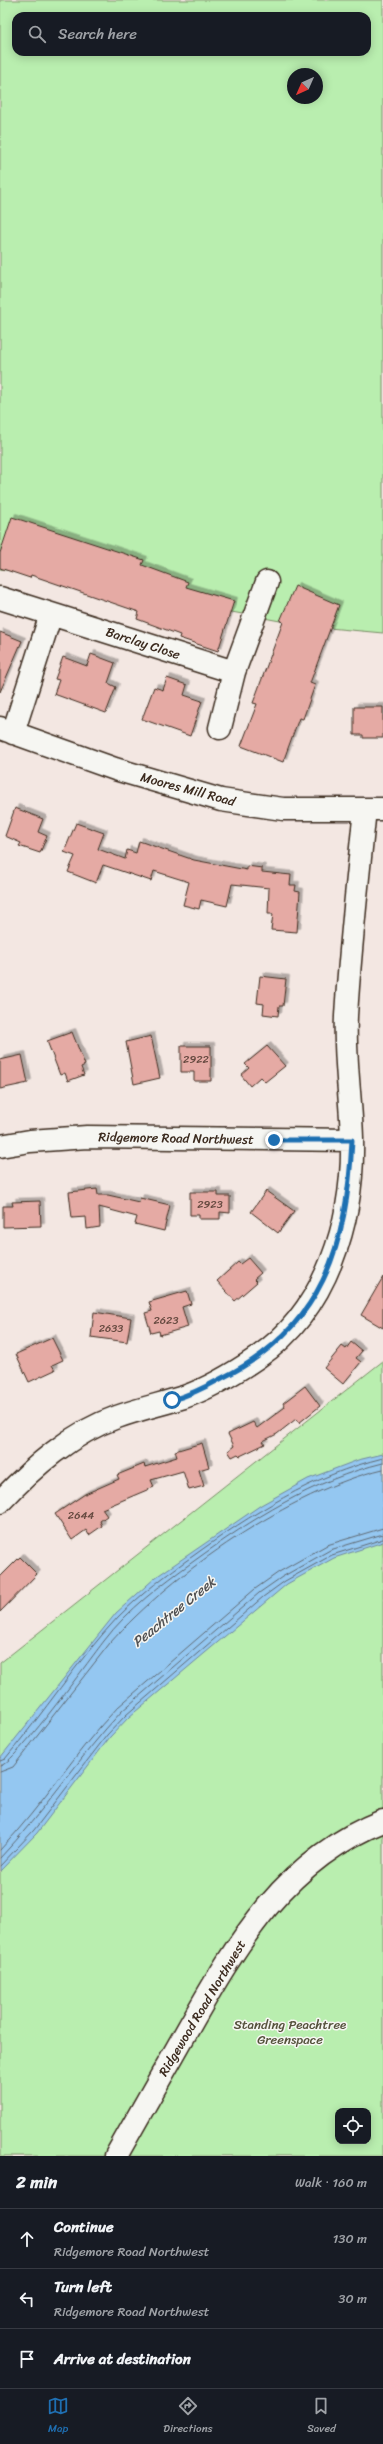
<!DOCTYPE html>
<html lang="en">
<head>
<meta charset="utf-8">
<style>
  :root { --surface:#171b24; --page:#20242c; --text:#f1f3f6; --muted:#9ea1a6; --line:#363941; --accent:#1f6fb2 }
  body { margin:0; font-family:Sriracha,sans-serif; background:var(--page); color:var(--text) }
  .controls { position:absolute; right:12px; bottom:12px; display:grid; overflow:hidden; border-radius:8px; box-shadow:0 2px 10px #0003 }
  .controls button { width:36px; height:36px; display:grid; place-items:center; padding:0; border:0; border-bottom:1px solid var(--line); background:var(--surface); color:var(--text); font:20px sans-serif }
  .compass { position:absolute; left:287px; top:68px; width:36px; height:36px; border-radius:50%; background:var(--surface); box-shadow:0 2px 10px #0003; rotate:225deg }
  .stop { position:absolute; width:12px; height:12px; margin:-9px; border:3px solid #1f6fb2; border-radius:50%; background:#fff }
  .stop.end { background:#1f6fb2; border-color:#fff; box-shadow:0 1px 4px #0008 }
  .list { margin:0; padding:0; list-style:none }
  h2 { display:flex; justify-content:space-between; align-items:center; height:52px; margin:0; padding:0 16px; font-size:17px }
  h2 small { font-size:13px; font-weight:400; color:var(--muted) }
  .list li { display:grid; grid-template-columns:26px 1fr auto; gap:12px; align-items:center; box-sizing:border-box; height:60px; padding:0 16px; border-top:1px solid var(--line) }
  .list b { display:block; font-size:15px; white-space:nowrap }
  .list p { margin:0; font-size:13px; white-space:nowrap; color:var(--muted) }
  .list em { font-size:13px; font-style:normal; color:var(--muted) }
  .icon { flex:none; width:22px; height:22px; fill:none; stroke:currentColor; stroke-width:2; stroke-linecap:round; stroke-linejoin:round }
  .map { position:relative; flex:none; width:383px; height:2156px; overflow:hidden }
  .search { position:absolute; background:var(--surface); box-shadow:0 2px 10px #0003; left:12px; right:12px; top:12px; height:44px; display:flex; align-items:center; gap:10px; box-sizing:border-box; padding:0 14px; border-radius:12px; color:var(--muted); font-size:15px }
  .sheet { height:232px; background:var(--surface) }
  nav { display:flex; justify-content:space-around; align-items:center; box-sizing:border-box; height:56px; border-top:1px solid var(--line); background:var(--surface); font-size:11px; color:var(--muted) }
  nav a { display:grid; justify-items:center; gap:2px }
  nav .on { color:var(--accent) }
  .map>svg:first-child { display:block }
  .green { fill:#b9eeaf; stroke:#7a8c66; fill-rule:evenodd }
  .water { fill:#94c7f1; stroke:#70889d }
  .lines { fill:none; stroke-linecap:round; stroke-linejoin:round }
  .shore { stroke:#5f6972; stroke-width:1 }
  .building { fill:#e5aaa4; stroke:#3b2a1e; filter:url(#shadow) }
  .minor-casing { stroke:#3b2a1e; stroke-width:25 }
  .minor { stroke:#f6f6f2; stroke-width:22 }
  .route { stroke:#1f6fb2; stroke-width:5 }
  .labels { text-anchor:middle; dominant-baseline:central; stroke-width:3; stroke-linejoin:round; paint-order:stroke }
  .number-label { font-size:11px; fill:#664a40 }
  .street-label { font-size:13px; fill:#3b2a1e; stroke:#f6f6f2 }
  .park-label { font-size:13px; fill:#54513b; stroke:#f6f6f2 }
  .water-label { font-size:14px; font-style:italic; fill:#515153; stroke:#f6f6f2 }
</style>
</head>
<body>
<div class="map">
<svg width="383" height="2156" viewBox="0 0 383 2156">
  <defs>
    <filter id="shadow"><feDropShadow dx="3.5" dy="-3.5" stdDeviation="0" flood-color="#0004"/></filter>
  </defs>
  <rect width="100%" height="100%" fill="#f3e7e2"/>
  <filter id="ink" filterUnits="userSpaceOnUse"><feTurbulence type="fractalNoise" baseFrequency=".025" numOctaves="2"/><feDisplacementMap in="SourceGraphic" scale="8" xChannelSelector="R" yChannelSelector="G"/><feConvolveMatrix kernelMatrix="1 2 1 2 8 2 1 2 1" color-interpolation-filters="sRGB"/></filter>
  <g filter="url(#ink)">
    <path class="green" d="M0 0H383V633L307 626 0 569ZM16 16H367V52H16ZM293 74H317V98H293Z
      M383 1361V2156H0V1663ZM338 2111H368V2141H338Z"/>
    <path class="water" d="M383 1454V1542L334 1558 287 1584 129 1717 110 1737 37 1833 0 1871V1758L116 1613 156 1577 261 1505 308 1479 358 1460Z"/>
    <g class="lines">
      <path class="shore" d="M0 1761 5 1759C44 1713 77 1661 118 1617 141 1594 167 1574 193 1556 251 1514 313 1475 383 1458
        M0 1766C14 1765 90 1659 104 1641 128 1609 162 1584 194 1561 252 1519 313 1480 383 1463
        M0 1772 13 1767 110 1643C173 1572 291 1491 383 1469
        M0 1850C43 1805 75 1752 118 1707L255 1589 279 1572 327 1545 383 1528
        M0 1858C44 1812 78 1758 122 1711L259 1593 282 1577 330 1550 383 1534
        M0 1866 34 1830 107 1735 126 1715 263 1597 285 1581 332 1555 383 1539"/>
    </g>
    <path class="building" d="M12 517 144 560 142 565 188 582 186 587 234 601 218 651 179 638 180 635 137 619 139 612 31 575 30 578 0 568V553Z
      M295 586 339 605 310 683 315 685 303 719 299 718 283 762 241 746 257 704 253 703 283 622 280 621Z
      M0 632 22 641 0 692Z
      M91 654 115 663 108 683 116 687 106 713 54 694 59 680 55 679 63 657 87 666Z
      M167 678 187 685 184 695 202 701 190 736 142 719 154 687 163 690Z
      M354 707H383V738H363V735H354Z
      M15 808 43 819 38 832 47 836 40 853 19 846 21 843 5 836Z
      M76 823 104 833 98 849 125 859 127 850 136 853 139 841 194 860 247 870V866L262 868V872L291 875 290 885H296L295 891 300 892 297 932 271 930 273 914H268L269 888 232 884 227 906 201 900 199 909 183 905 189 882 154 871 151 881 103 865 96 883 68 872 75 856 64 852Z
      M260 976 286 979 283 1006H279L278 1016 263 1014 264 1004 257 1003Z
      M72 1032 85 1065 81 1067 84 1075 68 1081 65 1073 60 1075 47 1041Z
      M151 1036 160 1078 134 1084 126 1042Z
      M181 1046H211V1081H194V1072H181Z
      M267 1046 285 1066 265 1082 260 1077 250 1086 241 1075 249 1068 245 1064Z
      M22 1055 28 1083 0 1089V1060Z
      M97 1189 98 1195H108L139 1202 140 1198 170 1205 164 1231 135 1224 137 1217 99 1207 100 1227 87 1229 86 1217 72 1218 69 1192Z
      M266 1191 294 1211 278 1233 251 1212Z
      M190 1192H218V1196H230V1213L220 1212V1219H199V1215H190Z
      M40 1201 41 1226 3 1227V1206H13L12 1202Z
      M248 1258 261 1273 254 1279 257 1282 235 1301 217 1281 238 1262 240 1264Z
      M383 1277V1328L361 1315Z
      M187 1291 191 1304 182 1307 188 1327 160 1335 159 1331 151 1333 145 1313 152 1311 149 1302Z
      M94 1312 131 1318 127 1342 91 1337Z
      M52 1338 63 1360 52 1365 55 1370 29 1382 16 1354Z
      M351 1342 362 1351 356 1358 361 1362 343 1384 324 1368 342 1346 346 1349Z
      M305 1386 320 1406 299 1423 296 1419 277 1434 263 1441 265 1444 240 1456 238 1454 232 1457 228 1451 234 1446 228 1434 253 1422 257 1428 285 1407 283 1403Z
      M202 1443 209 1467 199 1470 204 1486 189 1490 183 1471 151 1480 154 1487 102 1509 107 1516 100 1521 102 1526 89 1535 86 1530 72 1540 55 1514 85 1494 119 1479 117 1475 144 1464 145 1467 177 1457 175 1451Z
      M20 1557 37 1574 0 1612V1577Z"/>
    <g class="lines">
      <g class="minor-casing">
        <path id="minor" d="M0 598 51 614
          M0 728 115 769 221 800 283 809H383
          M220 728 234 672 267 582
          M13 733 51 614 234 672
          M0 1146 30 1141 87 1137 352 1140
          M0 1502C33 1467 71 1433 117 1417 139 1409 162 1404 184 1397 210 1388 236 1372 258 1357 327 1310 354 1220 352 1139 351 1098 344 1057 346 1016 350 947 358 878 365 809
          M116 2156C140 2113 165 2070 189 2027 238 1941 286 1859 383 1821"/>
      </g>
      <use href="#minor" class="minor"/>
    </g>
  </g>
  <g class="lines" filter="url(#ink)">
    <path class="route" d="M172 1400C190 1395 206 1387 222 1378 323 1328 347 1246 352 1140H274"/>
  </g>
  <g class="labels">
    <g class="number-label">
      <text x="196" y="1059">2922</text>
      <text x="210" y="1204">2923</text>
      <text x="166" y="1320">2623</text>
      <text x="111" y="1328">2633</text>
      <text x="81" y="1515">2644</text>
    </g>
    <g class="street-label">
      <text transform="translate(143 643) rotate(18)">Barclay Close</text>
      <text transform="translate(188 789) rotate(15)">Moores Mill Road</text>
      <text transform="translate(176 1138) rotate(1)">Ridgemore Road Northwest</text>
      <text transform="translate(202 2008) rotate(-59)">Ridgewood Road Northwest</text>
    </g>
    <g class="park-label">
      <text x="290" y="2024">Standing Peachtree<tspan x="290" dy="15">Greenspace</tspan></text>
    </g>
    <g class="water-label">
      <text transform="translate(174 1612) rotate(-39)">Peachtree Creek</text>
    </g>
  </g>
</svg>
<div class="controls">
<button><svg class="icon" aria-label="locate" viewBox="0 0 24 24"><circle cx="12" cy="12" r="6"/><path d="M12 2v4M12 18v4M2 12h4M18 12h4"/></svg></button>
</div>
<svg class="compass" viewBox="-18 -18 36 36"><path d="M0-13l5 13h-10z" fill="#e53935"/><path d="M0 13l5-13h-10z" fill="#9ea1a6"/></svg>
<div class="stop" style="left:172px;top:1400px"></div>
<div class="stop end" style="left:274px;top:1140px"></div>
<div class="search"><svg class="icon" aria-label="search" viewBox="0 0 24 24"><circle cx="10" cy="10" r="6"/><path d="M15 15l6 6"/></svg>Search here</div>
</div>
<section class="sheet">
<h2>2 min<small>Walk · 160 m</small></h2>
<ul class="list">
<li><svg class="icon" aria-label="ahead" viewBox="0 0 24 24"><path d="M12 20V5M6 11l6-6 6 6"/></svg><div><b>Continue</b><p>Ridgemore Road Northwest</p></div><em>130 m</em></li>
<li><svg class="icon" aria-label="left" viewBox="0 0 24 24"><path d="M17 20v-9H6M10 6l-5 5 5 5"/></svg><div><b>Turn left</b><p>Ridgemore Road Northwest</p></div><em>30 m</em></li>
<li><svg class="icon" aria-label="arrive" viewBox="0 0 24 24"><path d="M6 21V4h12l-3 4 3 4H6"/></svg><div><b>Arrive at destination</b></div></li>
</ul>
</section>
<nav>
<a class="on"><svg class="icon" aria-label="map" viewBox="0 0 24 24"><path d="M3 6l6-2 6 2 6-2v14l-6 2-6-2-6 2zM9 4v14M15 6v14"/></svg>Map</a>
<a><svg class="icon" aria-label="directions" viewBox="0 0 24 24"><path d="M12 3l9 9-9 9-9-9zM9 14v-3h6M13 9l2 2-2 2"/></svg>Directions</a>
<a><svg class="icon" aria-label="saved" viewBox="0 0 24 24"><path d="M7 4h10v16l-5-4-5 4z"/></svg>Saved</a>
</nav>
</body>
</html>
